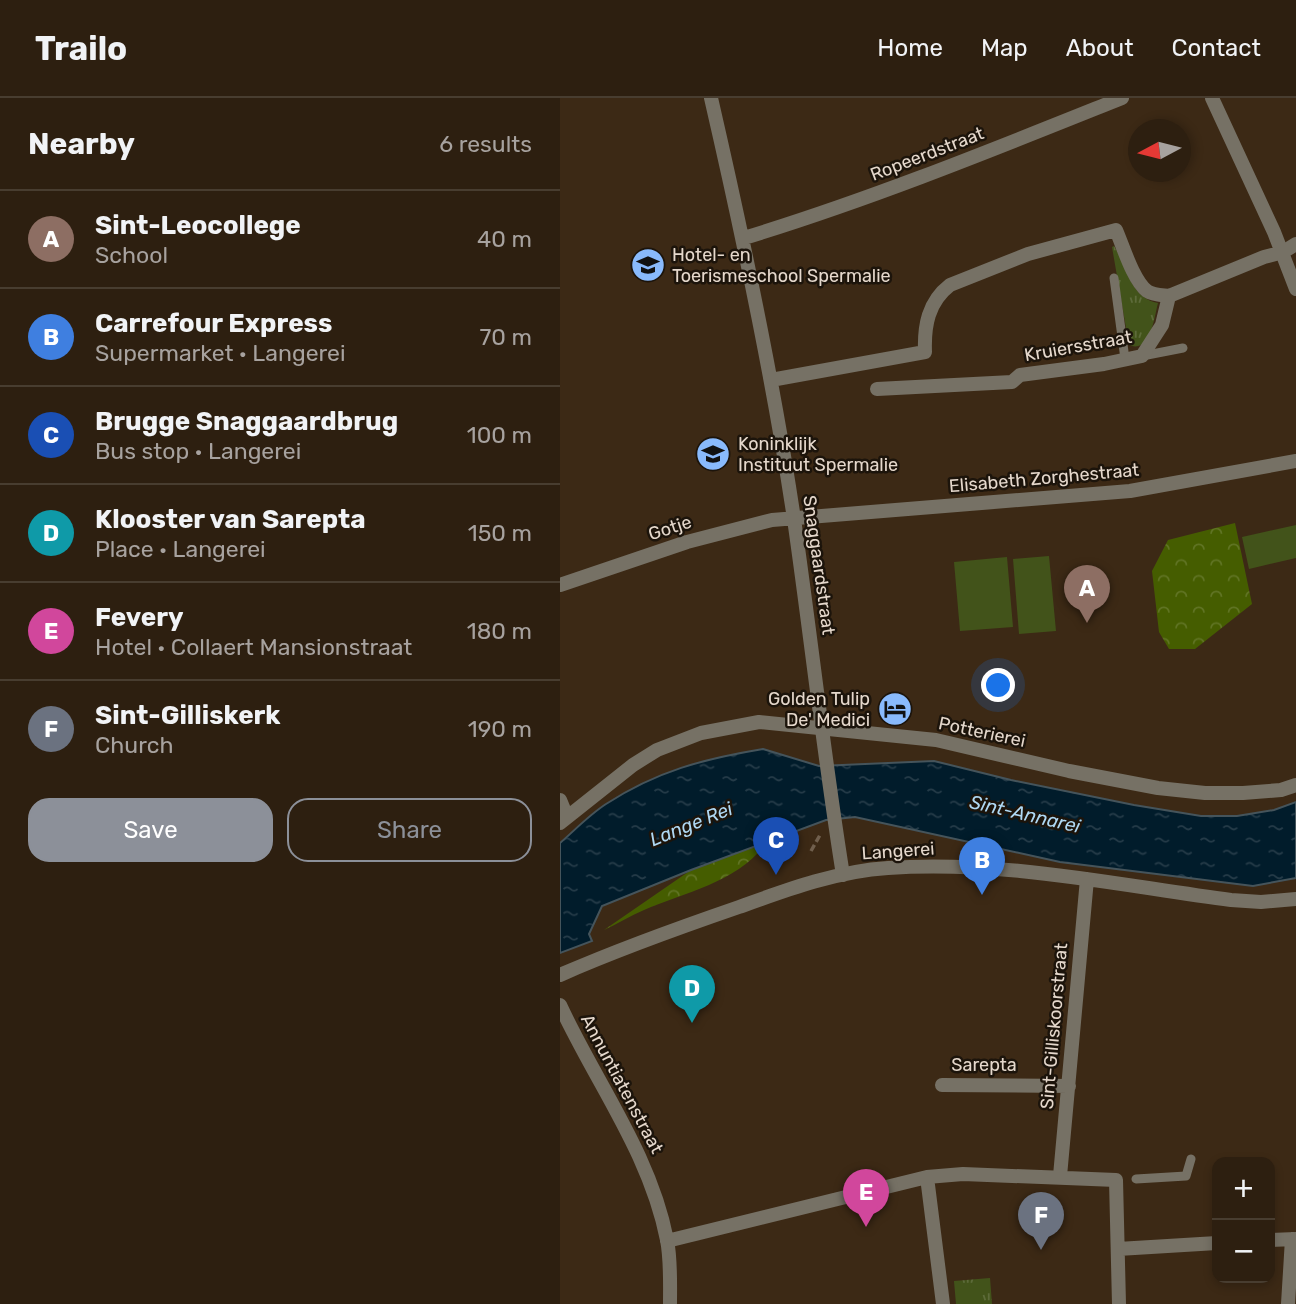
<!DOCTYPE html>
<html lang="en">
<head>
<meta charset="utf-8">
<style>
  :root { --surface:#2d1f10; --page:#392c1e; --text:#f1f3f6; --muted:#a7a29f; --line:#483d30; --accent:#8c9099 }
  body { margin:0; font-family:Rubik,sans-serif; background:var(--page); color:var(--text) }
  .controls { position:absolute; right:21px; bottom:21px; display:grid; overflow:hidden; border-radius:14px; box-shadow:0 4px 10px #0003 }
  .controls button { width:63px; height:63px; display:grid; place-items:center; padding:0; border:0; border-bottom:2px solid var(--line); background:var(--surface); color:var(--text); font:35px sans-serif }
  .compass { position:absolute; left:568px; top:21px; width:63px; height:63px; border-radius:50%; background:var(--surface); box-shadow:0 4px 10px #0003; rotate:263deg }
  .you { position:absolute; left:439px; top:588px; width:24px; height:24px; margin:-18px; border:5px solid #fff; border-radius:50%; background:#1a73e8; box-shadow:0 0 0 10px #1a73e833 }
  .badge { display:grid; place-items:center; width:46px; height:46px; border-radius:50%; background:var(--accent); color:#fff; font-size:23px; font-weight:700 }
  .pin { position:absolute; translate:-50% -58px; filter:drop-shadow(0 2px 4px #0008) }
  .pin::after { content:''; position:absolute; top:37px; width:24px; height:21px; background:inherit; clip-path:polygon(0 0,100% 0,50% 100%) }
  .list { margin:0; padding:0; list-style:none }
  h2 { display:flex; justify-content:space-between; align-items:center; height:91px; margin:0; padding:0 28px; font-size:30px }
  h2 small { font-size:23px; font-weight:400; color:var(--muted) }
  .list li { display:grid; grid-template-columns:46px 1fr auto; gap:21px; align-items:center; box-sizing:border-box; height:98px; padding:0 28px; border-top:2px solid var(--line) }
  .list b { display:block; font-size:26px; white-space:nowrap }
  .list p { margin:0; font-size:23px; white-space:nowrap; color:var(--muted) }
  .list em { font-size:23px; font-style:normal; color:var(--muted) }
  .actions { display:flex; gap:14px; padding:21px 28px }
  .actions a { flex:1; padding:16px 0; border:2px solid var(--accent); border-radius:21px; text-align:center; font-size:24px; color:var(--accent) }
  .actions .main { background:var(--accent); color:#fff }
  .map { position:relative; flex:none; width:736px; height:1206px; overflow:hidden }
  header { display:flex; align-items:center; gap:42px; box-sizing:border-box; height:98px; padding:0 35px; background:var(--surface); border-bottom:2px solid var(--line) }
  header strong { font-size:33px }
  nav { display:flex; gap:38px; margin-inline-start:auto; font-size:24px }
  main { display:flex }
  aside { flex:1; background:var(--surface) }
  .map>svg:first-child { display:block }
  .grass { fill:url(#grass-tufts) }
  .forest { fill:url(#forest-crowns) }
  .pitch { fill:#42531a }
  .water { fill:url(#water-ripples); stroke:#45545b; stroke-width:2 }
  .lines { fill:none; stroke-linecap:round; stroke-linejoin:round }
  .path { stroke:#705f4d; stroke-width:3.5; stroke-dasharray:7 3.5; stroke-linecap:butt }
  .lane { stroke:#767165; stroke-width:9 }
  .street { stroke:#767165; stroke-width:14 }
  .labels { text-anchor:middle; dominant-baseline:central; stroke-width:5; stroke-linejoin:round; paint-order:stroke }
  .street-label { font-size:18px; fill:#e5d8cc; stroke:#1c140b }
  .poi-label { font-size:18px; fill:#e5d8cc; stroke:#1c140b; text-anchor:start }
  .water-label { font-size:19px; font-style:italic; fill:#afd8f3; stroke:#1c140b }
</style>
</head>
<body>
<header>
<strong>Trailo</strong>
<nav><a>Home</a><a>Map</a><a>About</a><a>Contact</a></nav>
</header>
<main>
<aside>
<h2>Nearby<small>6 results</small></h2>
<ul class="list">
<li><span class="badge" style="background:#8d6e63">A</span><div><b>Sint-Leocollege</b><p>School</p></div><em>40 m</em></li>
<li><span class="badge" style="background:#3f7fe0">B</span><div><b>Carrefour Express</b><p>Supermarket · Langerei</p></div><em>70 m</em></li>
<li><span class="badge" style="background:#1a4fb4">C</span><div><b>Brugge Snaggaardbrug</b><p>Bus stop · Langerei</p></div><em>100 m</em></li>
<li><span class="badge" style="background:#0f9aa8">D</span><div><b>Klooster van Sarepta</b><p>Place · Langerei</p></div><em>150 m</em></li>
<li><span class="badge" style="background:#d1479c">E</span><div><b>Fevery</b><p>Hotel · Collaert Mansionstraat</p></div><em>180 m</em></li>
<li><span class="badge" style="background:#6b7280">F</span><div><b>Sint-Gilliskerk</b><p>Church</p></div><em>190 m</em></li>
</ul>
<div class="actions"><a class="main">Save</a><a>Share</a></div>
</aside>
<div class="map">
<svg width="736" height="1206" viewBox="0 0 736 1206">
  <defs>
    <pattern id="grass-tufts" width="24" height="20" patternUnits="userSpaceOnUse" patternTransform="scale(1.75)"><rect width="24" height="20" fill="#42531a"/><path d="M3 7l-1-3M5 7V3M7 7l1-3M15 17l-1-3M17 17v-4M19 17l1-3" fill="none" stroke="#5d6b3a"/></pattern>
    <pattern id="forest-crowns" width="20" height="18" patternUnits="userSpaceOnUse" patternTransform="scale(1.75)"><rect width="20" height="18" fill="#455d00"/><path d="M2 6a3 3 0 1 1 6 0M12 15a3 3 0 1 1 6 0" fill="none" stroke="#607424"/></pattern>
    <pattern id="water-ripples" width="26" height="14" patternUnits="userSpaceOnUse" patternTransform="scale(1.75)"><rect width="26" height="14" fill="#011c2b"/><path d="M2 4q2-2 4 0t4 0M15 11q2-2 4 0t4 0" fill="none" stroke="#263c49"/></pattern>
  </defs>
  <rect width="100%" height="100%" fill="#3c2915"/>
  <path class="grass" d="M554 148C567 168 570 200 598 205 594 219 591 256 569 247L552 149Z
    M430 1180 432 1206H396L394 1183Z"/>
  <path class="forest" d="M675 425 692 506 635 551H609L599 534 592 473 608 442Z
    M207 744C179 784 126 794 84 812 70 818 57 826 44 832L131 772Z"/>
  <path class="pitch" d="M736 427V460L689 471 682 439Z
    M489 458 496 533 459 536 453 461Z
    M447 459 453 529 400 533 394 464Z"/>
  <path class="water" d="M203 651 259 668 374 663 451 682 574 707 641 718H677L714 712 736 704V780L693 788 500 764 295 719 266 722 131 772 42 808 29 836 32 843 0 855V745C15 732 29 717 46 706 97 673 143 661 203 651Z"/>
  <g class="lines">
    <path class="path" d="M251 753 260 737"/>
    <path class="lane" d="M554 180 565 261
      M582 258 623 250
      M576 1081 626 1078 631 1061"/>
    <path class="street" d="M151 0C183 139 213 279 234 421 251 540 264 659 283 777
      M652 0 714 134 736 191
      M184 140C312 101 437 50 562 0
      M211 282 365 254C364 228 368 204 390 187L468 156 556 132C563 148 573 182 587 193 593 197 601 197 609 198
      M317 291 452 284 460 277 544 266 582 258 602 227 609 198 704 159 723 154 736 146
      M0 487 127 444 212 422 570 393 736 363
      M0 702 7 719
      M0 725 73 667 97 652 141 635 199 624 376 642 509 673 598 690 645 695H683L721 692 736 687
      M0 877C59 851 118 830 179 809 226 792 277 773 328 770 443 762 557 787 671 802L701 804 736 801
      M0 907C36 985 90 1055 107 1142 111 1162 110 1185 110 1206
      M382 987 509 988
      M500 1078 527 781
      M367 1079 383 1206
      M710 1142 736 1141
      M107 1143 367 1079 403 1076 556 1082 559 1206
      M558 1151 657 1145
      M728 1206 732 1141"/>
  </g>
  <defs>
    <g id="school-disc" transform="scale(1.75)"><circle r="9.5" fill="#89bafc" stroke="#1c140b"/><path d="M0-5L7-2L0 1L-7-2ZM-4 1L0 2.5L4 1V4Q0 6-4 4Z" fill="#111"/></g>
    <g id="hotel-disc" transform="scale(1.75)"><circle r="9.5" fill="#89bafc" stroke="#1c140b"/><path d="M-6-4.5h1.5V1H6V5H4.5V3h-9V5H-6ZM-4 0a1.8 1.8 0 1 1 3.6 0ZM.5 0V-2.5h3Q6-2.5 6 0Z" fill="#111"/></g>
  </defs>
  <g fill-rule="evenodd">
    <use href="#school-disc" x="88" y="167"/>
    <use href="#school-disc" x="153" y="356"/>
    <use href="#hotel-disc" x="335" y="611"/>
  </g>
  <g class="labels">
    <g class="street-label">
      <text transform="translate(367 56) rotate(-21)">Ropeerdstraat</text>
      <text transform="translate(518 248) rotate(-10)">Kruiersstraat</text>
      <text transform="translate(484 380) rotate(-5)">Elisabeth Zorghestraat</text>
      <text transform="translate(110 430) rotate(-18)">Gotje</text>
      <text transform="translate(259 467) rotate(82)">Snaggaardstraat</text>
      <text transform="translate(422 634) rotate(12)">Potterierei</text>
      <text transform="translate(338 753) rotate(-4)">Langerei</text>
      <text transform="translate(494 928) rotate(-85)">Sint-Gilliskoorstraat</text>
      <text x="424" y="967">Sarepta</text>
      <text transform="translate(62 986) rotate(62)">Annuntiatenstraat</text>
    </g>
    <g class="poi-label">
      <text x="112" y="157">Hotel- en<tspan x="112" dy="21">Toerismeschool Spermalie</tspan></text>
      <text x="178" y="346">Koninklijk<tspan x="178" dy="21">Instituut Spermalie</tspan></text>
      <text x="310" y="601" text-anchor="end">Golden Tulip<tspan x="310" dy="21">De' Medici</tspan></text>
    </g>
    <g class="water-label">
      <text transform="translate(465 716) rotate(13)">Sint-Annarei</text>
      <text transform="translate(131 726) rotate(-22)">Lange Rei</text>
    </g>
  </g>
</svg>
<div class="controls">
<button>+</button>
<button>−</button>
</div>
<svg class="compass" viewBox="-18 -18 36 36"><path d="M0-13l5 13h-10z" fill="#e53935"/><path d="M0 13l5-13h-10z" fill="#a7a29f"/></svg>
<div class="you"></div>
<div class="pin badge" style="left:527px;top:525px;background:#8d6e63">A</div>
<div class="pin badge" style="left:422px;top:797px;background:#3f7fe0">B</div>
<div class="pin badge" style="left:216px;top:777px;background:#1a4fb4">C</div>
<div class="pin badge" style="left:132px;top:925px;background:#0f9aa8">D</div>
<div class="pin badge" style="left:306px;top:1129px;background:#d1479c">E</div>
<div class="pin badge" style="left:481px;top:1152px;background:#6b7280">F</div>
</div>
</main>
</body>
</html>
